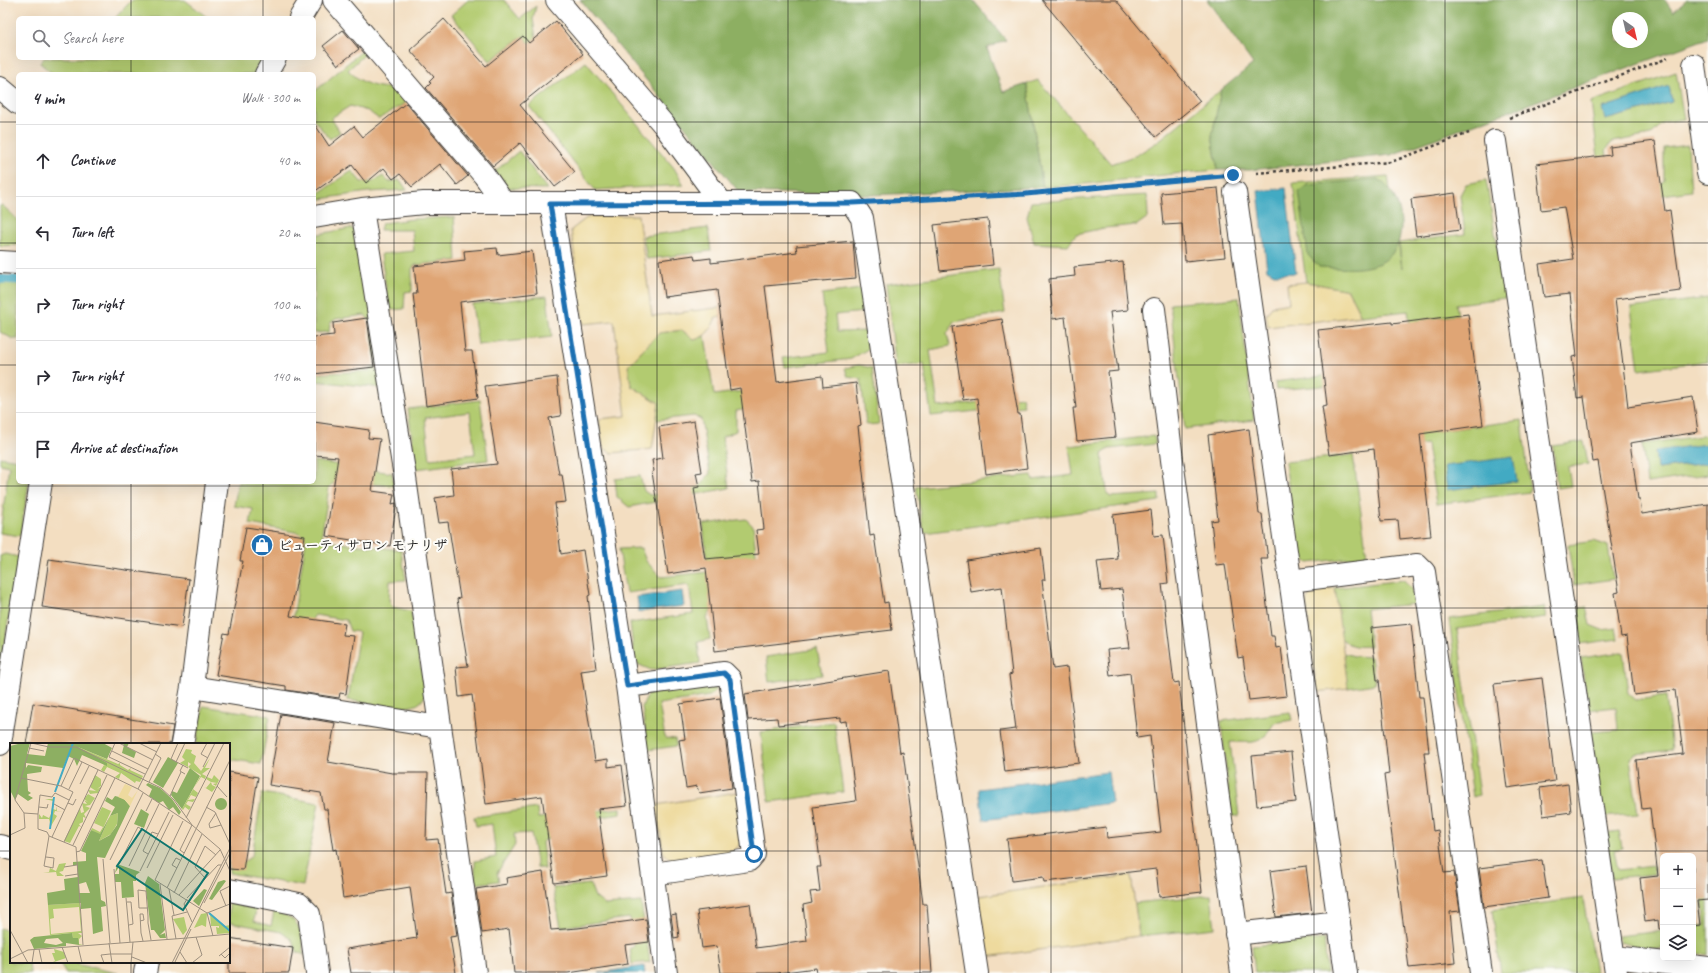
<!DOCTYPE html>
<html lang="en">
<head>
<meta charset="utf-8">
<style>
  :root { --surface:#fff; --page:#f7f7f7; --text:#2b2b33; --muted:#7c7c81; --line:#e1e1e2 }
  body { margin:0; font-family:Caveat,"Klee One",sans-serif; background:var(--page); color:var(--text) }
  .controls { position:absolute; right:12px; bottom:12px; display:grid; overflow:hidden; border-radius:6px; box-shadow:0 4px 16px #0002 }
  .controls button { width:36px; height:36px; display:grid; place-items:center; padding:0; border:0; border-bottom:1px solid var(--line); background:var(--surface); color:var(--text); font:20px sans-serif }
  .compass { position:absolute; left:1612px; top:12px; width:36px; height:36px; border-radius:50%; background:var(--surface); box-shadow:0 4px 16px #0002; rotate:146deg }
  .stop { position:absolute; width:12px; height:12px; margin:-9px; border:3px solid #1f6fb2; border-radius:50%; background:#fff }
  .stop.end { background:#1f6fb2; border-color:#fff; box-shadow:0 1px 4px #0008 }
  .list { margin:0; padding:0; list-style:none }
  h2 { display:flex; justify-content:space-between; align-items:center; height:52px; margin:0; padding:0 16px; font-size:17px }
  h2 small { font-size:13px; font-weight:400; color:var(--muted) }
  .list li { display:grid; grid-template-columns:26px 1fr auto; gap:12px; align-items:center; box-sizing:border-box; height:72px; padding:0 16px; border-top:1px solid var(--line) }
  .list b { display:block; font-size:15px; white-space:nowrap }
  .list em { font-size:13px; font-style:normal; color:var(--muted) }
  .icon { flex:none; width:22px; height:22px; fill:none; stroke:currentColor; stroke-width:2; stroke-linecap:round; stroke-linejoin:round }
  .map { position:relative; flex:none; width:1708px; height:973px; overflow:hidden }
  .search { position:absolute; background:var(--surface); box-shadow:0 4px 16px #0002; left:16px; top:16px; width:300px; height:44px; display:flex; align-items:center; gap:10px; box-sizing:border-box; padding:0 14px; border-radius:6px; color:var(--muted); font-size:15px }
  .panel { position:absolute; background:var(--surface); box-shadow:0 4px 16px #0002; left:16px; top:72px; width:300px; height:412px; border-radius:6px }
  .map>svg:first-child { display:block }
  .green { fill:#b2cb70; stroke:#677446; fill-rule:evenodd }
  .forest { fill:#8daf62; stroke:#54663f; fill-rule:evenodd }
  .sand { fill:#eeda9e; stroke:#857b5d }
  .water { fill:#43aac3; stroke:#306370 }
  .lines { fill:none; stroke-linecap:round; stroke-linejoin:round }
  .stream { stroke:#43aac3; stroke-width:9 }
  .building { fill:#dfa574 }
  .minor-casing { stroke:#3c3935; stroke-width:24 }
  .path { stroke:#3c3935; stroke-width:2.5; stroke-dasharray:3 3; stroke-linecap:butt }
  .minor { stroke:#fff; stroke-width:22 }
  .route { stroke:#1f6fb2; stroke-width:5 }
  .grid { fill:none; stroke:#1c1c1c; stroke-width:1; stroke-opacity:0.55 }
  .labels { text-anchor:middle; dominant-baseline:central; stroke-width:4; stroke-linejoin:round; paint-order:stroke }
  .poi-label { font-size:14px; font-weight:bold; fill:#1c1c1c; stroke:#fdfcf7; text-anchor:start }
  .inset-river { fill:none; stroke:#43aac3; stroke-width:2 }
  .inset-road { fill:none; stroke:#9d907f; stroke-width:1 }
  .view { fill:#0f766e; fill-opacity:0.15; stroke:#0f766e; stroke-width:2 }
  .inset-edge { fill:none; stroke:#1c1c1c; stroke-width:2 }
</style>
</head>
<body>
<div class="map">
<svg width="1708" height="973" viewBox="0 0 1708 973">
  <rect width="100%" height="100%" fill="#fdfcf7"/>
  <filter id="ink" filterUnits="userSpaceOnUse"><feTurbulence type="fractalNoise" baseFrequency=".025" numOctaves="2"/><feDisplacementMap in="SourceGraphic" scale="8" xChannelSelector="R" yChannelSelector="G"/><feConvolveMatrix kernelMatrix="1 2 1 2 8 2 1 2 1" color-interpolation-filters="sRGB"/></filter>
  <filter id="wash" filterUnits="userSpaceOnUse"><feTurbulence type="fractalNoise" baseFrequency=".012" numOctaves="4" result="noise"/><feDisplacementMap in="SourceGraphic" scale="16" xChannelSelector="R" yChannelSelector="G"/><feGaussianBlur stdDeviation="0.9" result="paint"/><feColorMatrix in="noise" values="0 0 0 0 0 0 0 0 0 0 0 0 0 0 0 0 0 1.4 0 .05"/><feComposite in="paint" operator="in"/></filter>
  <g filter="url(#wash)">
    <rect width="100%" height="100%" fill="#f3dec1"/>
    <path class="green" d="M132 0H185L208 18H115Z
      M468 0H504L520 19 536 6 533 19 536 38 529 43 523 36 490 61 451 15Z
      M362 51 365 54 348 70C364 86 376 87 398 89L408 101 379 119 368 111 350 106 331 118 340 132 330 139 314 120V92Z
      M44 58H259L262 61 255 74H53L40 63Z
      M586 62 674 168 684 185 595 190 529 106Z
      M1676 72 1684 119 1664 122 1651 135 1612 142 1606 150 1612 189H1657L1664 180V148L1688 145 1691 191 1604 203 1591 102ZM1669 86 1672 102 1605 120 1603 108Z
      M1038 80 1111 164 1137 155 1157 142 1221 90 1212 136 1218 170C1159 174 1102 184 1043 187L1027 84Z
      M519 151 547 189 507 188 494 172Z
      M352 171 361 182H372L383 176 389 182 400 180 407 190 368 192 314 200V196Z
      M1388 176 1402 268 1399 243 1465 234 1460 195 1466 184 1486 180 1506 298 1456 304 1458 315 1417 321 1431 432 1522 420 1530 492 1436 504 1427 444 1394 449 1382 381 1276 390 1275 382 1415 364 1408 311 1361 316 1348 290 1306 282 1293 183Z
      M1147 195 1148 217 1137 225 1104 228 1076 234 1068 245 1034 243 1027 217 1031 202Z
      M2 205 18 220V245L0 246V206Z
      M454 217 457 260 415 265 412 269V291L405 292 404 309 389 310 381 254 414 251 412 230H380L382 223 413 219Z
      M351 228 361 235 383 388 314 381V374L369 371 376 365 371 322 365 315 336 319 330 323 329 332 314 333V235Z
      M708 228 711 251 647 259 643 236Z
      M999 269 1005 313 954 322 947 334 950 346 930 350 938 407 1022 397 1024 406 931 416 924 364 896 367 886 284Z
      M0 283H18V339H13L0 332Z
      M861 289 864 312 835 315 837 332 866 331 868 349 851 359 785 367 783 358 829 352 822 294Z
      M547 296 552 337 478 345 472 304Z
      M1239 298 1254 420 1185 429 1170 304Z
      M1708 298V361L1639 370 1631 308Z
      M682 330 694 340 705 336 714 395 765 388 769 405 736 411V431L722 437 729 488 629 507 617 497 615 479 640 476 644 491 650 495 699 487 710 473 701 419 694 416 656 420 659 403 631 386 628 366 659 333Z
      M859 365 872 368 879 424 866 425 861 379 848 377 845 368Z
      M480 400 488 460 416 469 408 409ZM470 412 475 454 430 459 425 418Z
      M1708 435V444L1655 452 1658 469 1708 463V474L1647 483 1642 444Z
      M1154 436 1156 444 1109 449 1102 454 1107 491 1110 497 1159 494V501L924 533 916 487 1032 475 1033 480 1073 475 1069 446Z
      M1584 441 1588 464 1568 467 1571 486 1557 488 1553 446Z
      M1353 455 1367 556 1308 563 1298 553 1285 462Z
      M0 457 18 460V482H29L20 536 0 533 9 466 0 464Z
      M314 461 392 473 394 486 336 481 329 487 322 533 325 541 401 550 406 580 390 581 389 600 392 607 411 611 425 690C425 693 425 697 423 699 414 716 364 702 348 700L359 632 350 631 346 620 315 615 287 654 306 540 300 533 250 524 253 509 234 506 238 482H314Z
      M746 519 753 526 757 563 713 607 707 618 710 639 698 642 700 663 651 670 635 663 630 623 693 614 689 585 626 593 619 549 641 548 646 561 661 577 708 572 703 524Z
      M1594 541 1608 546 1613 579 1574 585 1568 545Z
      M5 554 19 557 0 669V556Z
      M1404 580 1412 590 1415 604 1366 609 1370 646C1357 647 1350 647 1341 638L1335 588Z
      M1544 607 1546 617 1457 629 1479 795 1473 797 1449 619Z
      M1586 607 1590 625 1602 630 1616 628 1618 639 1580 644 1575 609Z
      M817 649 822 675 769 682 766 657Z
      M1623 652 1628 693 1636 700 1666 696 1672 750 1635 754 1630 758 1638 814 1603 817 1591 732 1618 730 1616 707 1588 710 1581 658Z
      M1343 653 1354 656 1371 657 1375 684 1348 688Z
      M707 685 717 689 710 696 659 704 665 738 675 739 677 746 648 750 642 707 649 693Z
      M203 706 270 716 261 764 229 759V744H196Z
      M1290 712 1292 720 1274 723C1261 746 1255 742 1230 742L1239 816H1231L1221 721Z
      M834 722 843 792 769 802 761 732Z
      M262 793 319 803 303 886 229 873V863L239 865 252 856Z
      M537 808 538 818 621 808V814L551 825 549 838 542 842 545 869 537 867 531 833 514 834 515 845 497 873 499 881 475 884V861L496 857 492 824 476 826 474 817Z
      M1619 831 1622 848 1614 850 1618 870 1654 866 1655 874 1612 878 1605 833Z
      M1708 849V955L1693 951V927L1705 925 1697 850Z
      M590 884 595 897 605 905 641 902 650 962 632 964 630 948H633C638 938 636 926 629 918L561 927 553 888Z
      M1211 895 1215 928 1139 936 1135 903Z
      M1583 898 1595 973H1501L1492 910Z
      M229 903 256 909 254 921 271 926 274 911C300 918 302 929 304 955L297 952 292 940 281 932 229 922Z
      M0 928 11 932V962H29L30 973H0Z
      M1663 931V948L1645 949 1620 942 1618 936Z
      M1324 939 1327 973H1255L1252 946Z
      M59 962H75L79 965 118 973H66Z"/>
    <path class="forest" d="M580 0H973L1006 40 987 48 1003 92 1027 84 1043 187 871 195 739 192Z
      M1207 0H1665L1673 12 1687 0H1708V38L1391 155 1250 170H1218L1212 136 1221 90 1253 64ZM1618 18H1642V42H1618Z
      M1377 179C1406 194 1412 252 1377 264 1359 271 1338 268 1319 267L1308 255 1299 192 1307 185Z"/>
    <path class="sand" d="M638 215 652 316 756 303V314L716 317C711 330 707 336 694 340L682 330 659 333 628 366 631 386 659 403 652 449 612 453 603 448 599 419 626 416 614 321 583 324 571 230 589 216Z
      M1306 282 1348 290 1361 316 1268 327 1266 314 1273 306 1289 303 1287 284Z
      M1335 588 1348 688 1317 692 1306 601 1313 590Z
      M737 792 744 839 732 854 674 863 663 852 656 805Z
      M1131 875 1139 936 987 957 979 896Z"/>
    <path class="water" d="M1669 86 1672 102 1605 120 1602 108Z
      M1286 188 1296 273 1274 274 1267 270 1258 191Z
      M1708 444V463L1657 469 1655 451Z
      M1513 457 1517 481 1447 490 1444 466Z
      M682 591 684 606 639 612 637 597Z
      M1108 772 1112 803 983 820 979 789Z
      M644 966 645 973H599Z"/>
    <g class="lines">
      <path class="stream" d="M0 279 18 280"/>
    </g>
    <g id="blocks">
      <path class="building" d="M1042 0H1116L1200 101 1156 137Z
        M444 19 486 66 523 36 529 43 556 21 583 54 520 105 575 172 555 187 520 143 493 166 426 88 431 83 429 82 434 77 410 50Z
        M343 30 359 49 338 65 323 46Z
        M406 103 468 176 457 185 440 164 412 187 400 174 393 179 384 168 366 183 352 165 314 192V123L329 146 354 126 363 137Z
        M1655 141 1665 211 1670 210 1681 291 1615 299 1628 407 1693 397 1698 432 1630 443 1638 499H1640L1642 514 1708 504V900L1697 901 1700 925 1693 926V856H1663V929H1659L1658 920 1645 922 1640 878 1658 876 1650 808 1642 809 1636 760 1683 754 1675 690 1634 695 1627 636 1621 637 1615 593 1619 592 1598 461 1593 462 1584 397 1577 398 1572 357 1577 356 1570 294 1544 297 1539 264 1573 259 1564 207 1541 210 1536 164 1611 155 1610 147Z
        M1218 188 1225 257 1185 261 1182 224 1164 225 1161 193Z
        M1455 193 1460 230 1416 236 1411 199Z
        M988 219 993 265 940 271 934 225Z
        M853 241 856 278 765 286 777 382 822 376 823 387 856 383 861 425 858 426 870 536 874 535 884 603 888 602 892 630 715 651 706 568 668 574 652 472 654 471 652 460 663 458 659 427 694 421 702 472 696 473 699 487 694 488 705 559 759 554 756 530 764 529 759 481 752 482 740 388 730 390 717 290 664 297 659 260 694 255 695 260 711 258V263L797 252 796 246Z
        M497 248 498 255 532 251 537 293 460 302 465 351H472L478 398 426 406 413 294H417L414 266 465 260 464 251Z
        M1123 262 1128 310 1110 312 1118 371 1108 372 1116 437 1077 441 1073 408H1076L1065 317 1053 319 1049 279 1075 276 1074 267Z
        M1468 314 1483 425 1420 434 1431 536 1400 539 1398 520 1381 521 1374 449 1329 455 1322 406 1327 405 1318 330 1392 322V324Z
        M367 318 374 367 314 374V337L334 335 333 323Z
        M1002 319 1018 414H1020L1027 468 986 474 977 398 963 400 952 327Z
        M557 377 561 416 549 418 559 474H562L566 502 555 503 561 554 583 550 590 595 588 596 596 669 581 671 595 761 608 759V767L622 765 627 806 598 809 607 876 554 883 542 796 486 804 472 695 459 697 456 667 468 666 457 599 460 598 448 522 439 523 435 498 454 495 451 469 497 464 485 386Z
        M314 422 369 430 368 438 380 439 372 491 394 494 392 504 396 503V507L390 546 326 536 338 457 314 455Z
        M1249 429 1259 514H1262L1268 559H1261L1271 636H1274L1276 648 1281 647 1287 696 1249 700 1243 657 1238 658 1225 564 1216 565 1211 521 1218 520 1208 435Z
        M1151 510 1154 536 1163 535 1168 583 1162 584 1174 683 1179 682 1202 892 1159 897 1156 869 1044 882 1043 877 1012 881 1007 839 1106 827 1107 838 1161 832 1150 736 1137 738 1130 673 1110 676 1107 650 1130 648 1122 589 1101 591 1097 561 1118 559 1113 515Z
        M246 527 305 536 290 616 345 624 343 635 354 636 346 694 340 693 339 698 286 690V686L216 675 224 633 229 634 243 561H240Z
        M1041 548 1045 580H1042L1053 669 1067 667 1079 763 1005 772 1000 731 1016 729 1009 675 1012 674 1002 587 971 592 966 560Z
        M49 559 189 579 182 627 42 607Z
        M1411 624 1419 697H1423L1429 752H1424L1433 831 1438 830 1444 873 1454 872 1460 911 1450 912 1455 963 1409 968 1384 775 1389 774 1379 680H1377L1371 628Z
        M889 671 900 753 903 752 923 904H927L932 973H817L816 968 776 973H721L717 946 702 948 697 911 750 904 756 948 807 941 803 905 812 903 810 892 820 891 817 867H821L813 807 856 801 846 721 840 722V718L778 725 777 718 748 720 745 694Z
        M1542 678 1555 781 1507 788 1494 684Z
        M720 698 732 788 699 793 697 786 686 788 679 740 685 739 680 704Z
        M33 703 173 726 170 744H26Z
        M281 714 335 723 328 762 392 773H428L426 840 438 839 446 894 451 893 457 936 450 937 456 973H351L347 949 417 938 410 887 343 898 336 849 333 850 327 809H324L321 793 269 785Z
        M1291 752 1296 802 1257 806 1252 756Z
        M229 772 258 777 243 870 229 869Z
        M1568 784 1571 812 1543 816 1540 788Z
        M1542 860 1548 898 1484 907 1479 868Z
        M1306 866 1312 913 1276 917 1270 871Z
        M543 872 551 930 578 928 646 919 649 942 625 945 628 964 568 973H514L509 929 482 933 476 889 507 884 506 878Z
        M676 914 679 937 674 938 671 915Z
        M229 938 293 948 289 973H229Z"/>
    </g>
  </g>
  <g filter="url(#ink)">
    <use href="#blocks" fill-opacity="0" stroke="#3c3935" stroke-width="1"/>
    <g class="lines">
      <g class="minor-casing">
        <path id="minor" d="M334 0 484 175 503 202
          M557 0 664 125 721 202
          M300 18 311 0
          M1694 65 1708 173
          M266 74 275 58
          M0 88 18 103
          M1495 141 1616 973
          M1235 192 1346 973
          M551 203 627 686 666 973
          M362 209 404 471 475 973
          M314 217 362 209 424 203H852L862 218 977 973
          M0 262 18 263
          M1154 309 1172 460 1242 973
          M1290 581 1417 565 1424 572 1481 973
          M627 686 724 673 730 679 754 854 749 860 653 874
          M192 687 439 727
          M0 744 41 482
          M182 744 192 687 217 482
          M0 846 11 849
          M229 890 299 904 309 914 317 973
          M1236 934 1339 922
          M1614 957 1708 968
          M145 973 147 962"/>
      </g>
      <path class="path" d="M1509 118 1668 58
        M1256 173 1391 162 1469 133
        M885 201 1026 194 1211 177"/>
      <use href="#minor" class="minor"/>
    </g>
  </g>
  <g class="lines" filter="url(#ink)">
    <path class="route" d="M754 854 730 679 724 673 627 686 550 204 852 203 1026 194 1233 175"/>
  </g>
  <path class="grid" d="M131 0V18M263 0V18M394 0V973M526 0V973M657 0V973M788 0V973M920 0V973M1051 0V973M1182 0V973M1314 0V973M1445 0V973M1577 0V973M131 58V74M263 58V74M0 122H18M314 122H1708M0 243H18M314 243H1708M0 365H18M314 365H1708M131 482V744M263 482V973M0 486H1708M0 608H1708M0 730H1708M0 851H11M229 851H1708M131 962V973"/>
  <defs>
    <g id="shop-disc" transform="scale(1.15)"><circle r="9.5" fill="#1f6fb2" stroke="#fdfcf7"/><path d="M-5-2.5h2.3a2.7 3.5 0 0 1 5.4 0H5L5.5 6h-11ZM-1.5-2.5h3a1.5 2.3 0 0 0-3 0Z" fill="#fff"/></g>
  </defs>
  <g fill-rule="evenodd">
    <use href="#shop-disc" x="262" y="545"/>
  </g>
  <g class="labels">
    <g class="poi-label">
      <text x="278" y="545">ビューティサロン モナリザ</text>
    </g>
  </g>
  <g transform="translate(10 743)">
    <rect width="220" height="220" fill="#f3dec1"/>
    <path d="M68 4 108 21 110 20V22L118 27 121 25 120 27 133 33 130 39 126 38 125 40 111 30 109 36 105 34 110 30 97 24 94 29 91 27 94 22 96 23ZM176 6 182 7 181 10 186 13 184 20 191 28 200 15 195 25H200L192 31 196 33 195 36 191 34 183 46 188 50 186 54 181 52 178 57 185 56 183 59 178 58 176 61 181 64 179 67 175 64 173 67 172 66 191 32 178 24 181 21 178 19V24L170 20 175 17 172 14ZM85 32 91 36V43L87 46 91 44 88 50 80 51 78 47 86 48 80 44ZM204 32 209 37 206 43 203 41 207 40 201 39 202 42 206 44 202 49 194 44 196 45 201 39 196 36 197 34 202 36ZM78 51 85 55 80 62 75 63 80 65 74 71 76 75 73 74V79L69 81 71 84 69 83 60 100 54 98 70 65 71 70 74 69 72 60 77 61 74 57 78 59 74 56ZM35 56H44L43 66 46 67V63L47 68 53 69 45 68 44 71 47 73 41 83 39 76H29V71L32 75 33 72 39 75 41 71 43 58ZM92 64 101 68 90 92 81 87 82 85 90 89 93 84 84 80ZM108 70 107 81 101 91 89 98 100 73ZM56 120 53 128 49 129 54 133H47L46 129 33 130 39 129 40 125 46 128 49 121ZM70 160 72 190H68L72 193 69 196V201H73L69 202 63 196 62 190 40 192 38 162ZM69 164 71 188 41 191 40 176 44 175 43 166ZM197 170 196 184 192 182 184 185 191 171ZM200 170 215 183 220 182V190L207 191 206 184 209 185V183H201ZM174 174 177 187 173 192 163 176ZM44 206 54 209 56 215 41 220 45 218 42 210H45Z" fill="#b2cb70" fill-rule="evenodd"/>
    <path d="M12 0H20L17 11 35 13 38 0H93L102 5 97 16 68 4 97 20V23L72 12 67 23 64 16 58 13 53 25 16 20V25L18 22 32 24 31 29 17 31 18 48 21 50 18 52 23 55 18 58 8 51 5 57 0 47V3ZM111 0H119L117 4 126 9 124 15 112 10 114 2ZM158 14 168 20 153 45 143 39ZM180 25 190 33 172 66 161 52 162 48 167 50ZM138 40 150 45 162 56 171 69 169 72 163 64 159 67 153 58 149 60 139 53 142 46 136 42ZM105 53 113 55 120 63 95 115 87 114 91 157 95 159 96 163 91 164 93 188 83 191 81 165 71 166V160L38 162 37 150 55 147 54 136 68 134 67 122H63V119L76 118V110L71 108 81 87 90 91 105 64 95 58 97 54 102 57ZM108 70 107 82 100 92 89 98 100 73ZM76 139 80 150H69V141ZM205 61a6 6 0 1 1 12 0a6 6 0 1 1-12 0ZM131 66 139 71 134 85 124 81ZM107 121 130 129 126 132V138H123L124 154 112 155 111 139H105V131H109V124L105 130ZM138 133 149 141 155 187 150 192 155 190 156 195H150L144 187H141L135 140ZM214 137 216 138 202 157 199 156 208 139ZM194 146 197 147 189 163 183 158ZM62 190 63 195H68L69 202 56 200V203L24 206 20 197 24 194ZM48 195 53 200 46 202 34 200 36 196Z" fill="#8daf62" fill-rule="evenodd"/>
    <path d="M115 41 122 44 118 52 122 55 128 47 120 63 115 57 108 54Z" fill="#eeda9e"/>
    <path class="inset-river" d="M45 49 63 0M40 86 44 54M199 170 220 188"/>
    <path class="inset-road" d="M21 0 39 4H66L151 45 164 57 182 82 210 106 220 128M21 0 5 57 14 70 28 71V86L37 89 39 93 66 104 73 202M105 0 99 14 135 31M109 0 143 17M129 0 147 9M168 0 161 16 178 25M197 0 191 11 198 15M19 5 34 8M102 8 138 26M166 19 175 0M173 22 170 28 175 31M193 24 205 0M11 35 51 43M139 39 151 15 145 11M70 41 79 23M207 43 217 54M59 46 72 19M128 46 151 0M160 53 171 29M58 60 63 62 66 56M44 61 55 67M29 64 37 65 38 61M196 64 205 69 220 101M136 68 142 56M206 70 199 81 200 85 211 82M28 71 30 52 42 54 45 50 59 57M176 75 214 0M173 78 145 137 197 170 203 193M0 92 15 85 14 70M42 94 63 49 51 43 64 15 128 46 182 82 170 107 174 110M54 99 88 27M63 102 97 32M66 109 70 108 105 35M138 111 133 108 142 89 148 91M36 114 44 115 43 125 34 123 39 93M93 116 100 200M100 117 133 50M109 121 128 84 136 89M119 123 149 61M54 124 67 122M137 125 163 72M167 125 162 122 166 115 170 117M104 126 110 200M130 128 159 69M55 133 68 131M195 135 185 124 195 103 206 112M150 141 157 196M157 145 220 17M159 146 164 172M164 150 192 91M169 152 210 107M116 155 120 199M177 155 208 122H211M177 156 174 161 182 179M117 159H121L123 181 119 182M194 160 220 110M216 163 210 148 220 143M138 165H129L128 147 136 148 138 173V180L141 197M197 170 220 161M130 178 134 177 133 171H130L131 190 133 198M0 187 18 220M177 195 220 191M166 196 162 173 177 169M99 200 102 220M68 203 72 220M52 204 58 220M29 206 32 220M170 209 177 220M100 211H122M211 211 215 215 220 210M209 213 220 204M122 214 137 220M0 216 18 207 177 195M165 219 181 186M22 220 24 207M94 220 91 212 100 211M121 220 123 199M162 220 220 105M182 220 192 212 186 194"/>
    <path class="view" d="M132 86 198 130 173 167 107 123Z"/>
    <rect width="220" height="220" class="inset-edge"/>
  </g>
</svg>
<div class="controls">
<button>+</button>
<button>−</button>
<button><svg class="icon" aria-label="layers" viewBox="0 0 24 24"><path d="M12 4l9 5-9 5-9-5zM3 14l9 5 9-5"/></svg></button>
</div>
<svg class="compass" viewBox="-18 -18 36 36"><path d="M0-13l5 13h-10z" fill="#e53935"/><path d="M0 13l5-13h-10z" fill="#7c7c81"/></svg>
<div class="stop" style="left:754px;top:854px"></div>
<div class="stop end" style="left:1233px;top:175px"></div>
<div class="search"><svg class="icon" aria-label="search" viewBox="0 0 24 24"><circle cx="10" cy="10" r="6"/><path d="M15 15l6 6"/></svg>Search here</div>
<section class="panel">
<h2>4 min<small>Walk · 300 m</small></h2>
<ul class="list">
<li><svg class="icon" aria-label="ahead" viewBox="0 0 24 24"><path d="M12 20V5M6 11l6-6 6 6"/></svg><div><b>Continue</b></div><em>40 m</em></li>
<li><svg class="icon" aria-label="left" viewBox="0 0 24 24"><path d="M17 20v-9H6M10 6l-5 5 5 5"/></svg><div><b>Turn left</b></div><em>20 m</em></li>
<li><svg class="icon" aria-label="right" viewBox="0 0 24 24"><path d="M7 20v-9h11M14 6l5 5-5 5"/></svg><div><b>Turn right</b></div><em>100 m</em></li>
<li><svg class="icon" aria-label="right" viewBox="0 0 24 24"><path d="M7 20v-9h11M14 6l5 5-5 5"/></svg><div><b>Turn right</b></div><em>140 m</em></li>
<li><svg class="icon" aria-label="arrive" viewBox="0 0 24 24"><path d="M6 21V4h12l-3 4 3 4H6"/></svg><div><b>Arrive at destination</b></div></li>
</ul>
</section>
</div>
</body>
</html>
